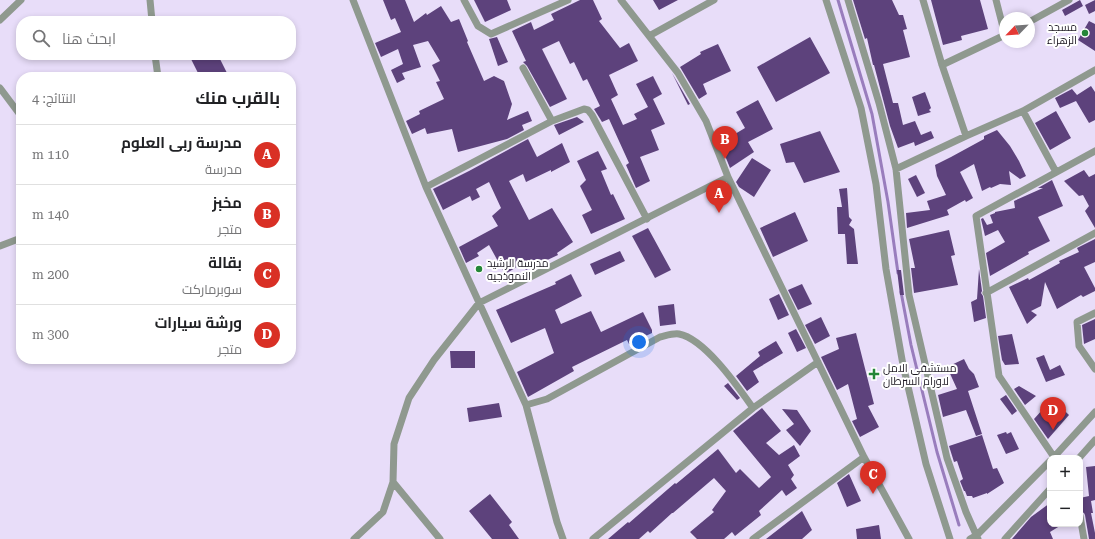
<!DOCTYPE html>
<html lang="ar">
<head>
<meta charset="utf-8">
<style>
  :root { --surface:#fff; --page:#f2f2f2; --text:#202124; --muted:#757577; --line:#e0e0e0; --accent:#d93025 }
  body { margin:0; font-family:"Roboto Serif",Cairo,serif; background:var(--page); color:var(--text); direction:rtl }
  .controls { position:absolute; right:12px; bottom:12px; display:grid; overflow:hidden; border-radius:8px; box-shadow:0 2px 6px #0003 }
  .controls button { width:36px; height:36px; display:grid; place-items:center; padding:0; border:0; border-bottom:1px solid var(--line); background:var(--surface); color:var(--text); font:20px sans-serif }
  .compass { position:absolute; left:999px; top:12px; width:36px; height:36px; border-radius:50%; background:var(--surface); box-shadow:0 2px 6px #0003; rotate:245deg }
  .you { position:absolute; left:639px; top:342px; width:14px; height:14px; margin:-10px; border:3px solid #fff; border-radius:50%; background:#1a73e8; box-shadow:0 0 0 6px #1a73e833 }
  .badge { display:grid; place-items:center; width:26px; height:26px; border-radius:50%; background:var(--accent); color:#fff; font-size:13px; font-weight:700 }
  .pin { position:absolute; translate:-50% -33px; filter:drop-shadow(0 1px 2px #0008) }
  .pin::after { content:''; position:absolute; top:21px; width:14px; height:12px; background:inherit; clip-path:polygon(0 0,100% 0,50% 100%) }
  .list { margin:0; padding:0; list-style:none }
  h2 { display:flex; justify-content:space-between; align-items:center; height:52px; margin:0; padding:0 16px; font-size:17px }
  h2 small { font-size:13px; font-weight:400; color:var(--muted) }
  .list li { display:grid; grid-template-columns:26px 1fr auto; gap:12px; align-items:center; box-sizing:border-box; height:60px; padding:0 16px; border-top:1px solid var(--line) }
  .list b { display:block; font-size:15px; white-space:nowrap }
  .list p { margin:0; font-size:13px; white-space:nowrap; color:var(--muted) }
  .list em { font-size:13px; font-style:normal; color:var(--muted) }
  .icon { flex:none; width:22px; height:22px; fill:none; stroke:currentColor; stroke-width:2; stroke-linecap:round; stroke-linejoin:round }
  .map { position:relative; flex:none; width:1095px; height:539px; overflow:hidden; direction:ltr }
  .search { position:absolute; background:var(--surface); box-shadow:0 2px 6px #0003; left:16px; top:16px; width:280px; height:44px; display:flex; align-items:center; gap:10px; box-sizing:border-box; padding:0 14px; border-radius:16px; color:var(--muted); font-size:15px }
  .panel { position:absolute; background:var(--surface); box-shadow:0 2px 6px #0003; left:16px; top:72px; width:280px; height:292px; border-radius:16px; direction:rtl }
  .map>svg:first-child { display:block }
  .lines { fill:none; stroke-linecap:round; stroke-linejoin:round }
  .stream { stroke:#997dbd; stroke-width:3 }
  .building { fill:#5d427c }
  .minor { stroke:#8f998f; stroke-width:7 }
  .poi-dot { fill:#258638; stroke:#fff; stroke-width:1.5 }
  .labels { text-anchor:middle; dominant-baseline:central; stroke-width:4; stroke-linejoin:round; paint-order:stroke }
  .poi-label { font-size:11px; fill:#1e1a24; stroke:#fff; text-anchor:start }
</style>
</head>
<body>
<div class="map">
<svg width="1095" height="539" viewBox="0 0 1095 539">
  <rect width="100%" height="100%" fill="#e8ddf9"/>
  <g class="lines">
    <path class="stream" d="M838 0 872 114 888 202 898 273
      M901 292 911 345 937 452 959 525"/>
  </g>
  <path class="building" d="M383 0H405L414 22 426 13 427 15 441 6 451 22 459 19 468 41 467 42 484 81 494 76 504 81 512 104 507 120 528 111 532 121 522 125 524 130 507 139 458 152 452 129 427 134 425 128 412 134 406 121 420 114 419 111 444 99 436 82 440 81 432 65 440 61 428 41 413 45 421 67 402 73 405 79 397 83 391 70 403 64 398 49 381 57 375 43 401 32 395 18 391 20Z
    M474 0H507L511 10 485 22Z
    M580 0H593L602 19 599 21 620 48 629 43 638 61 609 75 618 95 611 99 623 125 637 119 634 114 648 107 636 84 653 76 662 94 653 99 665 124 651 130 659 150 640 157 650 181 636 188 626 165 629 163 609 119 602 122 594 109 600 106 587 79 583 81 574 62 570 64 559 41 542 49 567 99 550 107 527 66 523 62 526 61 512 31 531 22 534 30 554 20 551 14Z
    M653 0H678L659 10Z
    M853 0H892L899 15H903L907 29 903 30 910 57 883 64 893 103H898L903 125 915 121 921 135 931 131 934 138 915 146 914 142 898 148 890 126 874 65H873L867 38 865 39Z
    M931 0H980L988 29 961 36 962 40 943 45Z
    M1080 0 1083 6 1065 16 1062 10Z
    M1095 0V11L1089 14 1085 5Z
    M1089 21 1095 24V51L1078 40Z
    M497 37 508 62 498 66 489 39Z
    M810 37 830 73 776 102 757 67Z
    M718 44 731 71 703 84 707 94 699 99 680 67 701 54 700 52Z
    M189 55H218L229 77H200Z
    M672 73 690 104 688 105Z
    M1091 86 1095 92V120L1089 123 1076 101 1060 108 1055 98 1072 89 1077 95Z
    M925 92 931 108 929 110 931 112 918 116 912 97Z
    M758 100 773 129 748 142 754 152 730 168 720 143 745 128 736 112Z
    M1056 111 1071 138 1050 150 1035 123Z
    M577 117 584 122 559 135 554 125Z
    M997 130 1010 146 1019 161 1026 176 1020 179 1009 171 1011 185 1000 184 991 188 990 187 982 191 974 164 960 172 973 198 966 202 965 200 947 210 949 215 907 228 906 213 930 210 927 201 946 195 937 176 935 165 951 157 984 139V136Z
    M820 131 840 172 804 183 794 162 786 163 780 144Z
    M528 139 537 157 562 143 570 162 551 172V170L526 182 523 174 509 181 529 220 552 208 573 242 557 253 558 255 526 270 522 264 505 274 489 245 477 253 479 256 466 263 459 247 498 226 492 216 501 208 489 182 476 189 480 197 472 201 470 196 443 210 433 189 469 171Z
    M598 151 607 169 601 171 611 195 613 194 625 219 591 234 582 215 592 210 580 186 586 180 577 161Z
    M752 158 771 170 754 197 739 187 736 182Z
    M1084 170 1089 177 1095 174V228L1085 211 1089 206 1083 195 1079 196 1064 181Z
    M916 175 925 193 917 197 908 179Z
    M1052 180 1063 206 1038 217 1050 241 1028 252 1029 254 990 276 986 253 1005 242 998 230 985 236 981 219 983 218 987 225 993 223 990 215 995 213V212L1015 208 1014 201 1043 188H1038Z
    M847 188 849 217 852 220 849 225 854 229 858 264H847L845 234H838L837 207H842L839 189Z
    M795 212 808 241 773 257 760 228Z
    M648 228 671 270 655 278 632 236Z
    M949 230 955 255 951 256 958 285 914 293 911 268H915L909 239Z
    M1095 239V262L1084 267 1095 288V291L1083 297 1081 295 1057 309 1045 282 1041 306 1031 311 1037 315 1027 324 1009 287 1028 278 1029 280 1060 263 1059 261 1079 252 1077 248Z
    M620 251 625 261 595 275 590 264Z
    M979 269 982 291 981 293 983 296 986 318 974 322 971 302 977 299Z
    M897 270H901L904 295H900Z
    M571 274 582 296 555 310 561 324 591 311 601 332 643 312 652 330V333L629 344 627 340 572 367 574 371 528 397 517 372 554 353 545 328 511 343 496 310 556 284 555 282Z
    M802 284 812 304 798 310 788 290Z
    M779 294 789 315 778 320 769 299Z
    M674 304 676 324 660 326 658 306Z
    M821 317 830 336 815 344 805 325Z
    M1095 319V339L1084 344 1082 325Z
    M796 329 806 348 797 352 788 333Z
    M856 333 874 404 868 406 879 427 860 437 852 421 857 419 848 384 837 390 821 357 839 349 836 338Z
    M1012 334 1019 364 1005 365 1002 360 998 336Z
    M776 341 783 353 753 371 759 382 747 391 736 376 760 356 758 352Z
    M450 351H475V368H451Z
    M1044 355 1050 370 1060 365 1065 375 1046 382 1036 358Z
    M964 359 969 369 974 374 979 387 968 391 982 434 976 436 966 410 943 417 938 395 957 389 947 367Z
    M728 383 740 398 737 400 724 386Z
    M1019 386 1036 396 1025 405 1014 389Z
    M1006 395 1017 411 1012 415 1000 399Z
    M1052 399 1069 415 1048 439 1034 419Z
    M499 403 502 417 469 422 467 408Z
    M762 408 781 431 766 443 779 455 794 445 800 456 788 465 794 475 791 479 797 488 786 496 782 490 759 511 761 515 735 536 732 532 724 539H697L690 532 714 512 712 510 726 491 714 478 673 513H672L650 533 648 531 639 539H608L628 522 629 523 675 483 676 484 718 449 736 473 740 469 759 488 771 477 733 431Z
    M782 409 797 410 811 431 800 446 786 430 794 424Z
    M1006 432 1007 434 1011 432 1019 449 1006 454 997 435Z
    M982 435 993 469 997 468 1004 483 987 494V493L973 498 972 496H967L965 491H964L960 481 963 479 957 461 954 462 949 446Z
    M1095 466V500L1091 501 1093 513H1091L1095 533V539H1089L1085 515 1084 513 1080 511V498L1089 496 1086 467Z
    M849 474 861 501 847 507 837 483Z
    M490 494 512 522 509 525 519 539H492L469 511Z
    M1050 503V524H1063L1050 532 1053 539H1012L1031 517Z
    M802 511 812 530 802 539H766Z
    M879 525 881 539H857L856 529Z"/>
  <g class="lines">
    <path class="minor" d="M150 0 152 21
      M353 0 426 187 526 405 557 522 563 539
      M464 0 478 26 491 34 568 0
      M621 0 678 73 706 121 728 177 864 457 909 539
      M826 0 861 108 876 184 886 269 903 365 926 464 950 539
      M848 0 879 103 896 169 909 295 947 458 966 512 978 539
      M996 0 1005 35
      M0 20 21 0
      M1029 22 1069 0
      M649 36 714 0
      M155 55 158 77
      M942 65 1005 35
      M523 68 552 121
      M0 88 21 116
      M1023 111 1056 172
      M966 136 1023 111 1095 70
      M896 169 966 136 942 65 923 0
      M426 187 552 121 584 109 588 110 592 115 647 219
      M0 246 21 238
      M986 293 1095 233
      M1095 313 1077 322 1079 346 1095 369
      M526 405 547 399 660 337C665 336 673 333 679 334 705 339 738 387 753 408
      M1054 457 999 376 976 216 1095 151
      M1053 458 1095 412
      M1079 458 1095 440
      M1080 516 1084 539
      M354 539 383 512 393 482
      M440 539 393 482 394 444 409 398 434 360 479 303 728 177
      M593 539 753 408 818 362
      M753 539 864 457
      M970 539 977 535 1050 461
      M1005 539 1050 489"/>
  </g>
  <g class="poi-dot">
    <circle cx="1085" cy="33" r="4"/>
    <circle cx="479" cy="269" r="4"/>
    <path d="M872 368h4v4h4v4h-4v4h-4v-4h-4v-4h4z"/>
  </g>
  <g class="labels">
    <g class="poi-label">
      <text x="1077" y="27" text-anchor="end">مسجد<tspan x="1077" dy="13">الزهراء</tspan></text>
      <text x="487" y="263">مدرسة الرشيد<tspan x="487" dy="13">النموذجيه</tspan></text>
      <text x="883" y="368">مستشفى الامل<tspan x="883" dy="13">لاورام السرطان</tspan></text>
    </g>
  </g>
</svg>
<div class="controls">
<button>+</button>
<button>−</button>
</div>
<svg class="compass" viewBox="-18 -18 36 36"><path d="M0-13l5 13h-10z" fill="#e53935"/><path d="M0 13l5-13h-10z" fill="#757577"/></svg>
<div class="you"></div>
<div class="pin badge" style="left:719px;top:213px">A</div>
<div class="pin badge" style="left:725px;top:159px">B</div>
<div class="pin badge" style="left:873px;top:494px">C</div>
<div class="pin badge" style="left:1053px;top:430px">D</div>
<div class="search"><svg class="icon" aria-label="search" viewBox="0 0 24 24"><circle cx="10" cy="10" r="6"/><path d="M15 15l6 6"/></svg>ابحث هنا</div>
<section class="panel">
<h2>بالقرب منك<small>النتائج: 4</small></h2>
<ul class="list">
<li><span class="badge">A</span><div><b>مدرسة ربى العلوم</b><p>مدرسة</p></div><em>110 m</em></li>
<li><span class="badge">B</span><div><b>مخبز</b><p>متجر</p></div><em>140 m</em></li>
<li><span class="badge">C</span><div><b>بقالة</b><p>سوبرماركت</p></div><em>200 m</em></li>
<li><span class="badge">D</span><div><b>ورشة سيارات</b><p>متجر</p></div><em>300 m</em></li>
</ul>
</section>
</div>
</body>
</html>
